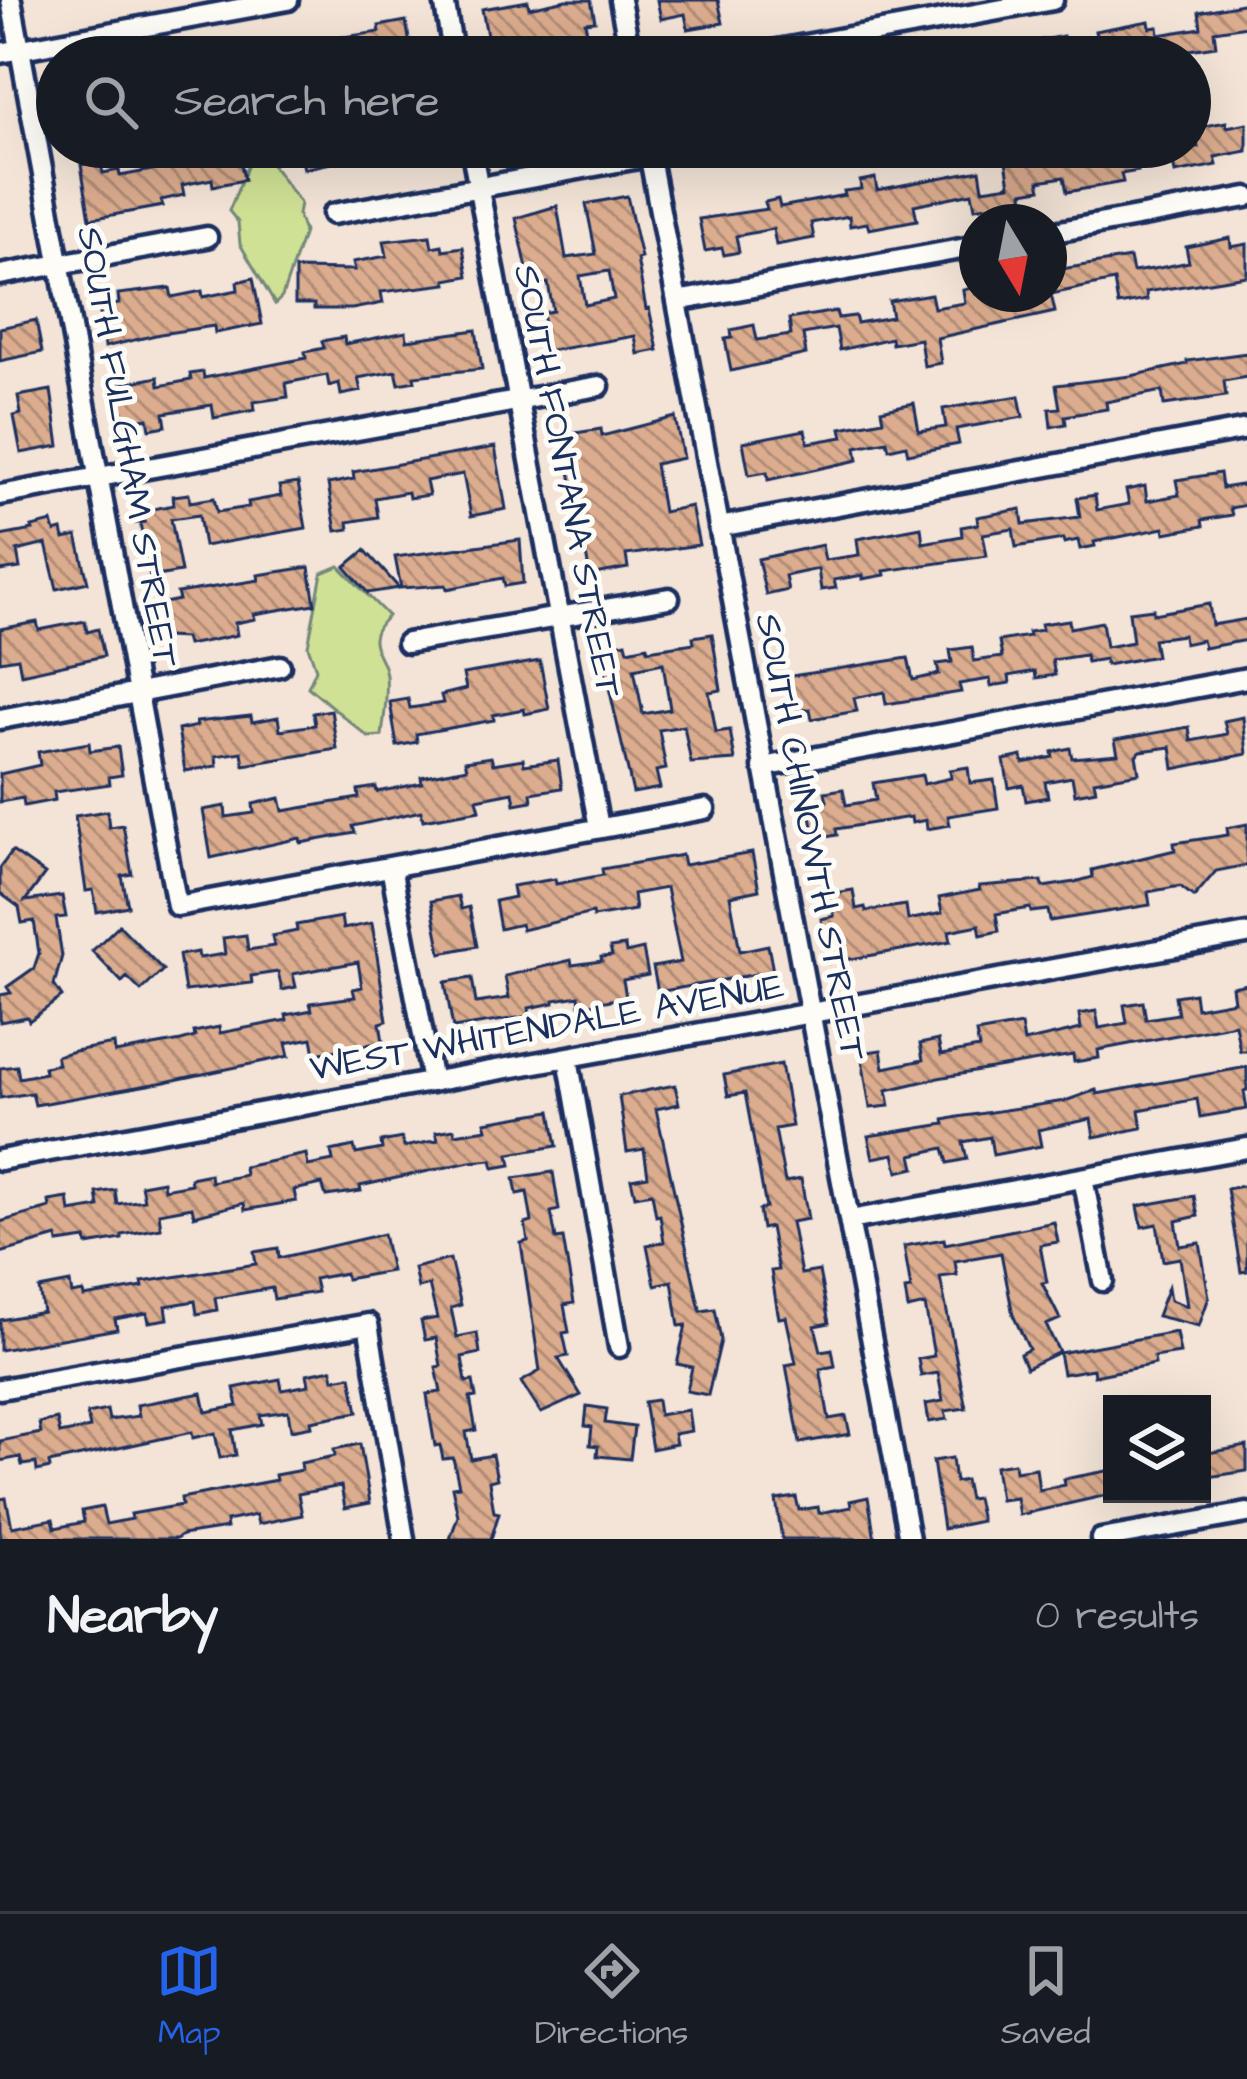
<!DOCTYPE html>
<html lang="en">
<head>
<meta charset="utf-8">
<style>
  :root { --surface:#171b24; --page:#242831; --text:#f1f3f6; --muted:#9ea1a6; --line:#363941; --accent:#2563eb }
  body { margin:0; font-family:"Architects Daughter",sans-serif; background:var(--page); color:var(--text) }
  .controls { position:absolute; right:36px; bottom:36px; display:grid; overflow:hidden; border-radius:0px; box-shadow:0 12px 48px #0002 }
  .controls button { width:108px; height:108px; display:grid; place-items:center; padding:0; border:0; border-bottom:3px solid var(--line); background:var(--surface); color:var(--text); font:60px sans-serif }
  .compass { position:absolute; left:959px; top:204px; width:108px; height:108px; border-radius:50%; background:var(--surface); box-shadow:0 12px 48px #0002; rotate:170deg }
  .list { margin:0; padding:0; list-style:none }
  h2 { display:flex; justify-content:space-between; align-items:center; height:156px; margin:0; padding:0 48px; font-size:51px }
  h2 small { font-size:39px; font-weight:400; color:var(--muted) }
  .icon { flex:none; width:66px; height:66px; fill:none; stroke:currentColor; stroke-width:2; stroke-linecap:round; stroke-linejoin:round }
  .map { position:relative; flex:none; width:1247px; height:1539px; overflow:hidden }
  .search { position:absolute; background:var(--surface); box-shadow:0 12px 48px #0002; left:36px; right:36px; top:36px; height:132px; display:flex; align-items:center; gap:30px; box-sizing:border-box; padding:0 42px; border-radius:66px; color:var(--muted); font-size:45px }
  .sheet { height:372px; background:var(--surface) }
  nav { display:flex; justify-content:space-around; align-items:center; box-sizing:border-box; height:168px; border-top:3px solid var(--line); background:var(--surface); font-size:33px; color:var(--muted) }
  nav a { display:grid; justify-items:center; gap:6px }
  nav .on { color:var(--accent) }
  .map>svg:first-child { display:block }
  .green { fill:#cfe195; stroke:#75887a; stroke-width:3 }
  .building { fill:url(#building-back-hatch); stroke:#1b2f5e; stroke-width:3; fill-rule:evenodd }
  .lines { fill:none; stroke-linecap:round; stroke-linejoin:round }
  .minor-casing { stroke:#1b2f5e; stroke-width:27 }
  .minor { stroke:#fdfcf7; stroke-width:18 }
  .labels { text-anchor:middle; dominant-baseline:central; stroke-width:10; stroke-linejoin:round; paint-order:stroke }
  .street-label { font-size:36px; fill:#1b2f5e; stroke:#fdfcf7 }
</style>
</head>
<body>
<div class="map">
<svg width="1247" height="1539" viewBox="0 0 1247 1539">
  <defs>
    <pattern id="building-back-hatch" width="6" height="6" patternUnits="userSpaceOnUse" patternTransform="scale(3)"><rect width="6" height="6" fill="#dbac8d"/><path d="M-1 5l2 2M0 0l6 6M5-1l2 2" fill="none" stroke="#b18c76"/></pattern>
  </defs>
  <rect width="100%" height="100%" fill="#f3e4d7"/>
  <filter id="ink" filterUnits="userSpaceOnUse"><feTurbulence type="fractalNoise" baseFrequency=".00833" numOctaves="2"/><feDisplacementMap in="SourceGraphic" scale="24" xChannelSelector="R" yChannelSelector="G"/><feConvolveMatrix kernelMatrix="1 2 1 2 8 2 1 2 1" color-interpolation-filters="sRGB"/></filter>
  <g filter="url(#ink)">
    <path class="green" d="M260 149 300 203 298 215 304 232 282 297 275 304 240 244 238 222 229 211 254 150Z
      M339 566 388 616C358 643 385 653 386 676 388 696 384 717 382 736L368 737 308 687 316 669 308 646 322 573Z"/>
    <path class="building" d="M566 0H591L595 21 585 22 587 32 574 34 576 49 532 57H491L482 9 528 1 529 8Z
      M657 0H718L723 23 688 29 685 14 661 19Z
      M1247 3V26L1214 31 1216 46 1142 57 1139 41 1109 46 1111 57H1071L1070 50 1098 45 1095 31 1149 21 1150 28 1158 27 1159 35 1201 28 1199 12Z
      M406 21 412 57H248L247 50 380 32 379 26Z
      M1063 36 1066 57H996L995 49Z
      M1226 122 1227 127 1247 123V151L1215 157 1217 165 1175 173 1172 157 1136 164 1138 171 1121 174 1123 182 1067 192 1064 177 1039 181 1041 189 1023 192 1024 200 975 208 972 193 914 205 917 220 869 229 867 223 850 226 849 216 811 223 814 238 776 245 773 229 736 236 739 252 724 255 722 248 705 251 699 219 767 209 765 202 778 199 780 207 845 195 844 191 861 189 860 181 875 178 877 190 980 170 983 189 1010 185 1006 161 1080 153 1081 157 1115 151V147H1198L1194 128Z
      M214 147H238L244 180 213 186 212 179 182 185 184 195 161 200 163 206 90 219 81 165 100 161 103 173 119 170 120 176 184 164 182 153Z
      M272 147H375L376 153 304 169 301 156 274 161Z
      M627 196 641 258 637 259 646 309 649 308 658 350 638 354 635 336 543 352 540 330 545 329 542 313 553 311 548 283 542 284 541 276 529 278 516 218 557 206 566 258 596 254 586 204ZM609 271 614 299 585 305 580 276Z
      M430 236 432 247 442 245 443 250 463 247 468 276 446 280 447 284 381 292 383 303 352 309H314V304H295V269L355 270 353 262 387 256 384 241Z
      M1230 238 1231 247 1247 244V276L1146 292 1147 300 1118 305 1114 281 1051 294 1055 312 937 338 941 363 924 366 920 339 892 344 891 338 840 350 836 328 803 334 806 354 731 371 725 339 732 338 731 330 754 325 757 340 791 335 789 319 836 311 838 318 855 316 857 323 892 317 889 301 931 294 934 308 965 303 963 290 975 287 976 294H1049V271L1130 258 1133 272 1159 268 1189 262 1186 247Z
      M253 278 262 324 215 333 214 326 160 334 105 347 99 307 119 304 118 294 170 288 172 297 202 291 203 297 238 290 237 282Z
      M36 320 42 352 0 361V328Z
      M476 330 482 369 414 376 415 381 399 384 396 371 358 378 361 391 341 395 339 383 329 386 327 375 286 383 288 397 254 402 255 410 214 418 212 405 164 413 166 426 150 429 148 418 119 423 112 386 158 377 159 386 191 380 190 374 203 372 204 378 306 358 305 352 324 348 322 341 344 337 345 344 406 332 407 340Z
      M1247 353V377L1224 381 1226 396 1164 405 1162 391 1106 402 1107 409 1065 416 1066 424 1051 427 1049 409 1060 408 1056 385 1131 376 1187 364V361Z
      M51 390 59 446 21 453 14 416 21 414 18 396Z
      M1019 396 1023 417 956 429 959 444 908 454 906 445 889 449 887 441 856 447 858 460 768 480 767 472 749 475 743 442 805 430 808 443 843 437 841 428 883 420 881 410 914 403 919 431 946 427 943 409Z
      M675 417 683 458 655 464 663 512 691 506 699 545 626 555 628 568 590 575 563 435 601 429 602 436Z
      M495 447 506 509 471 516 463 474 426 481 429 495 409 498 408 492 375 498 378 517 348 522 349 529 336 531 328 484 354 479 353 472Z
      M1220 473 1222 488 1247 484V505L1230 508 1232 515 1202 520 1203 526 1165 533 1164 528 1094 542 1095 546 1080 549 1078 540 1064 543 1063 539 1016 547 1013 529 983 534 987 556 884 571 885 575 863 579V575L834 580 836 588 821 590 818 569 785 576 788 590 766 595 758 559 822 545 825 560 859 555 857 539 921 527 923 543 962 536 961 527 978 524 977 517 1021 509 1023 524 1080 517 1077 498 1095 495 1097 510 1129 504 1126 490 1145 486 1147 501 1179 495 1176 480Z
      M298 483 306 528 204 546 199 515 171 519 181 572 150 577 140 523 146 522 134 523 132 513 174 505 173 496 189 494 190 502 214 498 217 512 249 507 248 502 281 496 279 486Z
      M52 522 55 532 62 530 64 539 77 536 88 582 57 589 46 544 17 551 20 568 0 571V536L33 530 32 527Z
      M520 540 523 583 505 586 503 578 447 589 446 585 401 588 395 557Z
      M365 550 399 588 368 593 345 567Z
      M309 567 315 604 254 614 255 619 235 623 237 635 208 641 187 645 185 638 165 637 159 604 179 600 177 593 259 580 258 575Z
      M1209 604 1212 625 1247 619V640L1204 648 1202 640 1184 644 1183 635 1153 639 1156 656 1106 665 1105 659 1087 662 1085 655 1052 660 1055 675 1036 678 1035 671 1009 676 1010 683 991 686 990 679 959 684 961 692 886 704 884 692 854 698 857 711 812 719 810 709 792 712 785 677 908 658 913 680 939 674 937 664 952 662 950 650 972 647 974 661 1002 657 999 641 1029 636 1028 632 1042 630 1041 624 1069 620 1070 628 1102 622 1106 647 1133 642 1129 612 1153 609V614Z
      M85 621 87 632 98 629 104 656 21 674 18 658 0 661V629L37 622 39 630Z
      M712 634 721 690 709 692 716 732 730 730 735 760 691 763 684 726 659 730 666 769 656 771 660 788 633 793 600 648 626 642 628 650 647 646 648 650 694 643 693 637ZM663 663 670 709 643 714 634 669Z
      M540 661 549 709 525 714 524 709 493 715 494 720 416 734 417 742 397 746 390 702 408 699 410 708 443 703 441 695 466 689 463 674Z
      M331 710 337 749 244 765 242 752 216 756 217 766 185 771 178 730 197 726 196 722 251 716 252 722 278 717 280 730 315 725 313 713Z
      M1243 717 1247 754 1174 769 1171 747 1141 751 1136 755 1139 773 1094 781 1096 790 1075 794 1072 777 1045 782 1048 797 1026 801 1023 785 1009 788 1004 760 1022 756 1023 763 1053 757 1052 752 1070 748 1072 758 1118 754 1115 740 1189 727 1191 741 1227 734 1224 721Z
      M89 743 90 751 118 747 122 775 109 777 110 784 54 792 55 800 24 806 23 798 0 802V774L40 765 38 752Z
      M491 757 493 764 523 759 524 765 558 760 562 788 531 793 532 801 515 804 513 792 477 799 480 810 423 820 421 811 353 826 355 833 301 843 300 838 211 858 203 810 225 806 226 817 254 813 253 804 280 798 283 811 359 798 358 790 376 787 377 792 422 783 421 777 467 768 465 761Z
      M968 767 970 783 994 780 998 808 948 816 950 825 927 829 926 820 912 823 911 817 836 829 837 835 815 839 809 804 827 801 825 792 843 789 846 805 876 800 873 783 922 775 924 784 951 778 950 770Z
      M107 811 109 827 123 825 132 874 122 876 128 906 97 912 93 890 86 891 75 816Z
      M1247 824V865L1216 871 1194 897 1180 886 1148 892 1150 905 1050 921 1048 910 1031 912 1030 908 996 914 999 931 981 935 979 925 949 931 951 941 829 963 821 919 834 916 829 894 853 890 856 909 865 907 866 911 906 905 908 920 942 913 939 898 980 890 979 886 1042 881 1043 887 1075 882 1093 877 1092 870 1175 850 1174 843 1228 835 1227 828Z
      M12 851 45 874 25 901 62 896 66 917 56 918 62 956 54 985 62 997 29 1021 27 1017 0 1022V995L11 993 7 987 34 968 39 953 34 921 22 923 19 907 0 893V868Z
      M752 853 759 890 730 896 740 951 768 945 773 971 658 992 653 967 681 962 666 888 633 894 635 910 593 917 592 913 522 930 521 924 500 929 495 901 514 897 512 886 555 879 556 884 603 875 602 869 682 855 684 865Z
      M458 896 461 909 469 907 477 946 441 953 431 901Z
      M341 917 343 929 372 923 387 1021 380 1023 383 1042 315 1054 312 1038 286 1043 289 1056 165 1082 35 1105 32 1093 0 1098V1068L17 1066 19 1078 45 1073 44 1067 58 1064 56 1056 74 1051 114 1044 115 1053 181 1041 195 1037 194 1032 219 1027 220 1033 287 1020 286 1015 312 1010 310 1003 355 997 353 989 362 987 358 962 293 974 296 987 282 990 278 972 251 976 252 983 185 991 179 955 198 952 199 958 225 954 223 938 246 935 248 950 274 946 272 936 297 931 296 925Z
      M119 925 163 970 141 991 127 977 122 982 92 951Z
      M625 946 626 953 643 949 648 975 623 980 626 997 580 1006 579 996 554 1000V1003L529 1008 530 1016 453 1028 445 982 472 978 476 1003 509 998 505 976 571 960 572 965 602 961 601 957 612 956 610 948Z
      M1247 984V1051H1240L1235 1024 1098 1050 1099 1058 1074 1062 1073 1055 938 1078 887 1090 890 1106 870 1108 861 1053 881 1050 884 1068 923 1060 920 1044 938 1040 941 1055 979 1048 976 1033 1021 1025 1024 1042 1081 1029 1079 1014 1096 1011 1099 1028 1127 1023 1124 1005 1143 1002 1146 1019 1178 1014 1175 996 1194 993 1196 1008 1234 1001 1232 987Z
      M781 1064 792 1126 775 1129 785 1182 801 1179 808 1219 791 1222 797 1253 801 1274 819 1271 829 1323 815 1326 821 1351 832 1349 835 1366 820 1369 824 1391 829 1419 846 1416 850 1434 800 1443 786 1365 796 1363 786 1317 779 1318 777 1308 771 1271 778 1270 770 1227 762 1229 759 1210 766 1208 745 1093 728 1096 724 1075Z
      M1247 1067V1090L1244 1091 1247 1109 1200 1117 1197 1099 1139 1110 1142 1128 1094 1137 1091 1119 1038 1130 1041 1146 993 1155 990 1137 963 1142 967 1159 948 1163 944 1148 912 1155 915 1168 898 1172 894 1154 873 1158 868 1136 945 1124 944 1120 958 1117 1065 1101 1096 1090 1097 1094Z
      M675 1085 679 1104 656 1109 699 1305 701 1311 715 1309 721 1340 708 1395 687 1391 692 1367 677 1364 686 1325 679 1326 672 1281 655 1285 647 1245 664 1242 660 1215 656 1216 652 1193 635 1196 631 1179 648 1176 644 1149 627 1152 619 1096Z
      M551 1111 557 1146 509 1154 511 1165 494 1168 492 1160 470 1162 360 1186 361 1191 326 1196 322 1184 294 1190 296 1201 245 1210 244 1203 194 1216 192 1207 159 1213 161 1228 122 1235V1239L87 1245 86 1239 58 1243 57 1237 0 1253V1222L50 1208 49 1201 68 1198 70 1212 99 1207 97 1193 115 1190 117 1204 144 1200 141 1185 163 1181 164 1189 191 1184 190 1178 210 1174 211 1182 245 1175 244 1167 306 1154 308 1166 333 1161 331 1151 354 1146 356 1154 382 1149 381 1142 402 1138 404 1147 438 1140 436 1132 454 1129 455 1134 487 1129 485 1122Z
      M553 1172 559 1210 551 1212 556 1239 563 1238 574 1303 564 1305 569 1332 563 1333 568 1356 558 1358 581 1395 541 1413 521 1382 540 1371 521 1243 528 1241 525 1224 532 1222 527 1192 517 1194 514 1178Z
      M1247 1185V1271L1241 1272 1227 1189Z
      M1194 1196 1198 1216 1176 1221 1180 1246 1200 1243 1209 1297 1199 1326 1157 1316 1168 1287 1170 1300 1187 1306 1180 1258 1163 1261 1157 1224 1142 1227 1138 1206Z
      M1054 1222 1058 1242 1040 1245 1047 1282 1042 1283 1060 1319 1046 1325 1059 1352 1026 1368 1020 1354 1029 1349 1013 1315 1001 1253 955 1261 957 1275 940 1277 966 1408 945 1411 947 1419 929 1422 926 1404 943 1401 938 1373 921 1376 918 1359 934 1356 925 1305 908 1309 905 1290 911 1289 904 1246 944 1239 945 1244Z
      M383 1234 391 1271 346 1279 345 1273 314 1279 317 1292 274 1299 272 1288 215 1298 217 1310 197 1314 195 1301 166 1306 168 1319 149 1322 147 1313 115 1319 117 1329 0 1350V1320L43 1312 39 1289 70 1283 72 1294 83 1292 84 1297 143 1287 142 1282 256 1264 254 1252 278 1248 279 1258Z
      M450 1259 461 1305 451 1308 457 1337 477 1333 480 1353 462 1357 466 1382 473 1381 476 1397 470 1398 476 1430 466 1432 471 1459 492 1455 497 1479 489 1481 494 1512 499 1513 491 1539H450L458 1516 452 1487 459 1486 453 1458 443 1459 440 1445 435 1446 430 1417 427 1394 441 1392 436 1367 441 1366 436 1338 425 1340 421 1321 437 1318 429 1285 418 1288 414 1268Z
      M1176 1332 1180 1353 1154 1357 1155 1364 1094 1376 1093 1369 1063 1374 1059 1353Z
      M332 1369 334 1379 351 1376 358 1412 311 1421 312 1426 291 1430 288 1411 260 1415 262 1424 232 1430 236 1455 220 1458 215 1433 193 1438 192 1432 49 1463 50 1468 37 1471 36 1463 22 1465 20 1457 0 1461V1441L41 1433 39 1423 57 1419 60 1434 90 1428 87 1414 107 1410 109 1420 139 1416 137 1405 202 1393 206 1412 238 1406 234 1388 280 1379 282 1390 309 1385 307 1374Z
      M657 1400 659 1415 688 1410 691 1431 674 1434 676 1444 652 1449 644 1402Z
      M587 1406 607 1409 605 1423 634 1427 630 1459 597 1456 598 1446 590 1445 592 1427 585 1426Z
      M360 1444 370 1503 345 1508 341 1486 298 1494 302 1515 258 1524 256 1515 226 1521 227 1528 182 1535 176 1539H0V1499L6 1498 12 1527 53 1519 55 1528 84 1522 82 1511 102 1507 106 1524 132 1519 131 1514 182 1505 181 1498 276 1480 275 1475 302 1470 301 1463 335 1456 334 1449Z
      M1247 1446V1471L1202 1478V1454Z
      M952 1458 955 1482 965 1480 969 1499 976 1498 981 1521 943 1529 933 1461Z
      M1014 1463 1015 1471 1036 1468 1039 1490 1065 1485 1064 1479 1112 1470V1494L1019 1515 1016 1498 1000 1500 995 1466Z
      M796 1497 799 1510 818 1507 819 1513 851 1507 850 1501 868 1497 875 1539H782L776 1500Z"/>
    <g class="lines">
      <g class="minor-casing">
        <path id="minor" d="M11 0 177 906 705 809
          M444 0 454 57
          M620 0 631 57
          M0 53 288 0
          M739 57 1053 0
          M471 147 599 827
          M648 147 909 1539
          M333 214 650 156
          M1049 233 1247 197
          M0 275 207 237
          M677 301 977 246
          M0 495 599 386
          M719 527 1247 429
          M407 643 669 598
          M0 719 280 666
          M763 767 1247 678
          M391 867 432 1082
          M568 1058 619 1347
          M0 1160 1247 934
          M1083 1178 1103 1281
          M850 1220 1247 1148
          M0 1389 368 1324 404 1539
          M1101 1539 1247 1513"/>
      </g>
      <use href="#minor" class="minor"/>
    </g>
  </g>
  <g class="labels">
    <g class="street-label">
      <text transform="translate(127 447) rotate(80)">SOUTH FULGHAM STREET</text>
      <text transform="translate(567 481) rotate(79)">SOUTH FONTANA STREET</text>
      <text transform="translate(810 837) rotate(79)">SOUTH CHINOWTH STREET</text>
      <text transform="translate(547 1028) rotate(-10)">WEST WHITENDALE AVENUE</text>
    </g>
  </g>
</svg>
<div class="controls">
<button><svg class="icon" aria-label="layers" viewBox="0 0 24 24"><path d="M12 4l9 5-9 5-9-5zM3 14l9 5 9-5"/></svg></button>
</div>
<svg class="compass" viewBox="-18 -18 36 36"><path d="M0-13l5 13h-10z" fill="#e53935"/><path d="M0 13l5-13h-10z" fill="#9ea1a6"/></svg>
<div class="search"><svg class="icon" aria-label="search" viewBox="0 0 24 24"><circle cx="10" cy="10" r="6"/><path d="M15 15l6 6"/></svg>Search here</div>
</div>
<section class="sheet">
<h2>Nearby<small>0 results</small></h2>
<ul class="list">
</ul>
</section>
<nav>
<a class="on"><svg class="icon" aria-label="map" viewBox="0 0 24 24"><path d="M3 6l6-2 6 2 6-2v14l-6 2-6-2-6 2zM9 4v14M15 6v14"/></svg>Map</a>
<a><svg class="icon" aria-label="directions" viewBox="0 0 24 24"><path d="M12 3l9 9-9 9-9-9zM9 14v-3h6M13 9l2 2-2 2"/></svg>Directions</a>
<a><svg class="icon" aria-label="saved" viewBox="0 0 24 24"><path d="M7 4h10v16l-5-4-5 4z"/></svg>Saved</a>
</nav>
</body>
</html>
